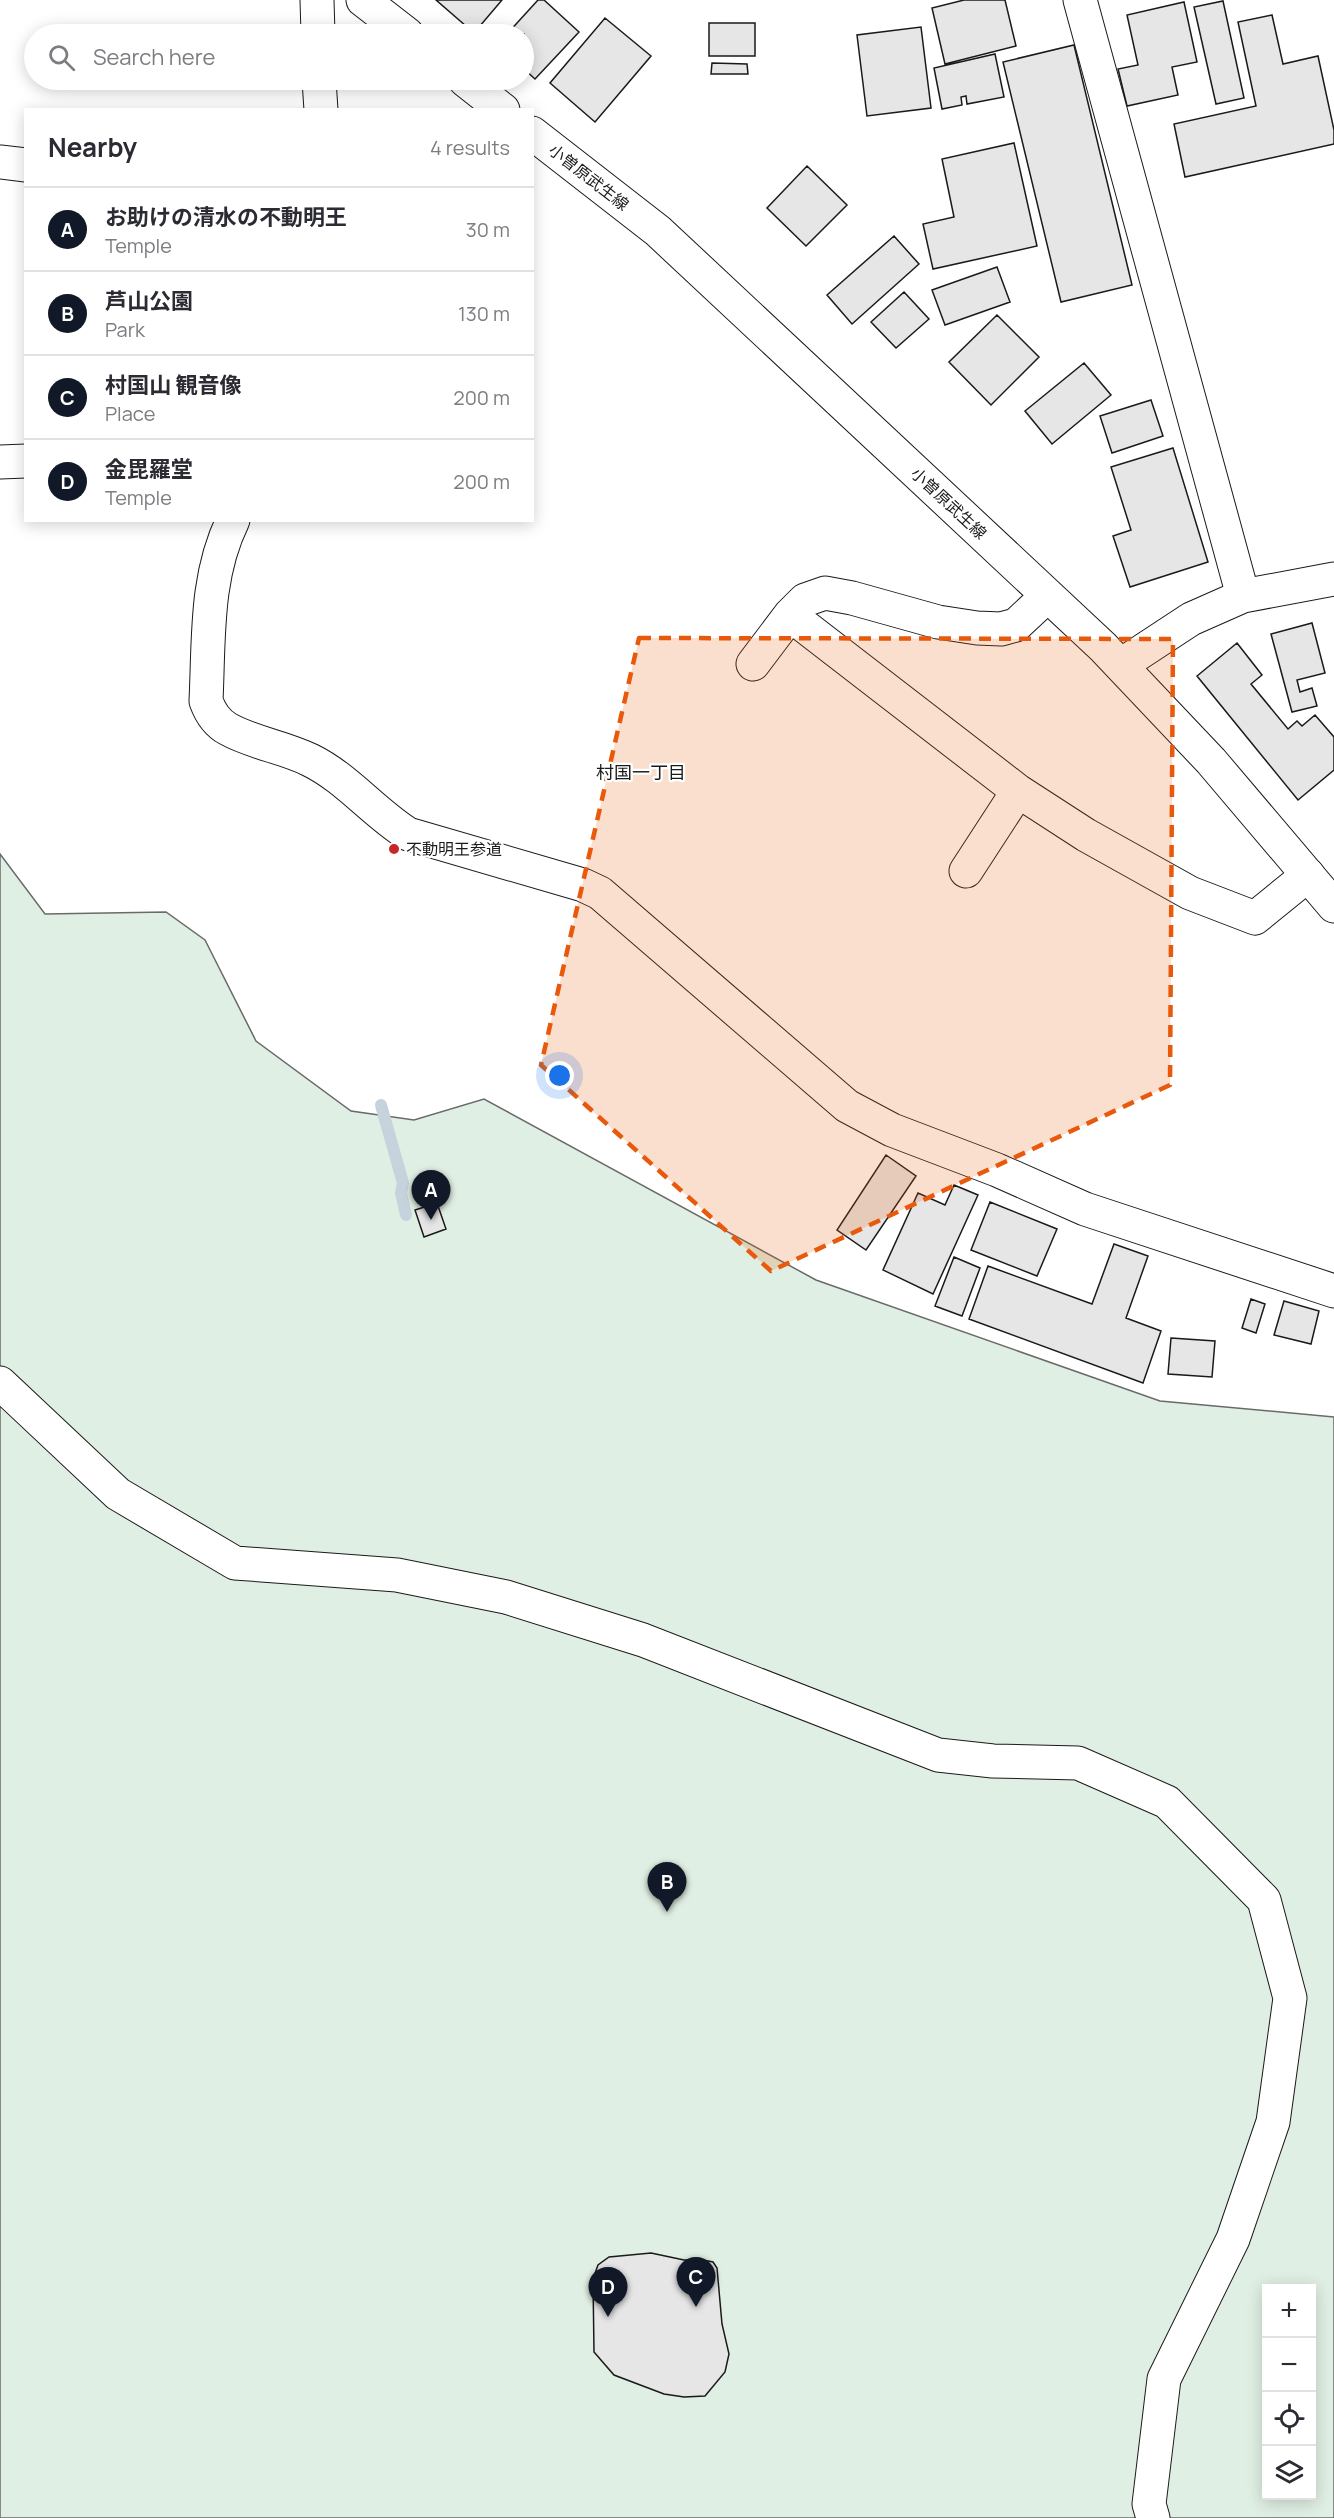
<!DOCTYPE html>
<html lang="en">
<head>
<meta charset="utf-8">
<style>
  :root { --surface:#fff; --page:#f2f2f3; --text:#2b2b33; --muted:#7c7c81; --line:#e1e1e2; --accent:#111827 }
  body { margin:0; font-family:Manrope,"Noto Sans JP",sans-serif; background:var(--page); color:var(--text) }
  .controls { position:absolute; right:18px; bottom:18px; display:grid; overflow:hidden; border-radius:0px; box-shadow:0 3px 15px #0003 }
  .controls button { width:54px; height:54px; display:grid; place-items:center; padding:0; border:0; border-bottom:2px solid var(--line); background:var(--surface); color:var(--text); font:30px sans-serif }
  .you { position:absolute; left:560px; top:1076px; width:21px; height:21px; margin:-15px; border:4px solid #fff; border-radius:50%; background:#1a73e8; box-shadow:0 0 0 9px #1a73e833 }
  .badge { display:grid; place-items:center; width:39px; height:39px; border-radius:50%; background:var(--accent); color:#fff; font-size:20px; font-weight:700 }
  .pin { position:absolute; translate:-50% -50px; filter:drop-shadow(0 2px 3px #0008) }
  .pin::after { content:''; position:absolute; top:32px; width:21px; height:18px; background:inherit; clip-path:polygon(0 0,100% 0,50% 100%) }
  .list { margin:0; padding:0; list-style:none }
  h2 { display:flex; justify-content:space-between; align-items:center; height:78px; margin:0; padding:0 24px; font-size:26px }
  h2 small { font-size:20px; font-weight:400; color:var(--muted) }
  .list li { display:grid; grid-template-columns:39px 1fr auto; gap:18px; align-items:center; box-sizing:border-box; height:84px; padding:0 24px; border-top:2px solid var(--line) }
  .list b { display:block; font-size:22px; white-space:nowrap }
  .list p { margin:0; font-size:20px; white-space:nowrap; color:var(--muted) }
  .list em { font-size:20px; font-style:normal; color:var(--muted) }
  .icon { flex:none; width:33px; height:33px; fill:none; stroke:currentColor; stroke-width:2; stroke-linecap:round; stroke-linejoin:round }
  .map { position:relative; flex:none; width:1334px; height:2518px; overflow:hidden }
  .search { position:absolute; background:var(--surface); box-shadow:0 3px 15px #0003; left:24px; top:24px; width:510px; height:66px; display:flex; align-items:center; gap:15px; box-sizing:border-box; padding:0 21px; border-radius:33px; color:var(--muted); font-size:22px }
  .panel { position:absolute; background:var(--surface); box-shadow:0 3px 15px #0003; left:24px; top:108px; width:510px; height:414px; border-radius:0px }
  .map>svg:first-child { display:block }
  .green { fill:#e0efe3; stroke:#6a6a6a; stroke-width:1.5; fill-rule:evenodd }
  .lines { fill:none; stroke-linecap:round; stroke-linejoin:round }
  .stream { stroke:#c6d2dc; stroke-width:12 }
  .building { fill:#e6e6e6; stroke:#1a1a1a; stroke-width:1.5 }
  .minor-casing { stroke:#1a1a1a; stroke-width:35 }
  .secondary-casing { stroke:#1a1a1a; stroke-width:35 }
  .minor { stroke:#fff; stroke-width:33 }
  .secondary { stroke:#fff; stroke-width:33 }
  .marked { fill:#e8590c; fill-opacity:0.2; stroke:#e8590c; stroke-width:4.5; stroke-dasharray:12 8; stroke-linejoin:round }
  .poi-dot { fill:#c62828; stroke:#fff; stroke-width:2 }
  .labels { text-anchor:middle; dominant-baseline:central; stroke-width:4.5; stroke-linejoin:round; paint-order:stroke }
  .street-label { font-size:16px; fill:#1a1a1a; stroke:#fff }
  .poi-label { font-size:16px; fill:#1a1a1a; stroke:#fff; text-anchor:start }
  .neighbourhood-label { font-size:18px; fill:#1a1a1a; stroke:#fff }
</style>
</head>
<body>
<div class="map">
<svg width="1334" height="2518" viewBox="0 0 1334 2518">
  <rect width="100%" height="100%" fill="#fff"/>
  <path class="green" d="M0 854 45 914 166 912 205 940 256 1041 351 1111 414 1120 484 1099 816 1280 1160 1401 1334 1417V2518H0ZM1266 2288H1312V2496H1266Z"/>
  <g class="lines">
    <path class="stream" d="M381 1105 403 1183 401 1193 406 1215"/>
  </g>
  <path class="building" d="M436 0H502L474 33Z
    M538 0H544L579 32 535 79 524 69V34H507Z
    M964 0H1005L1016 46 945 64 932 8Z
    M1223 1 1244 98 1216 104 1194 7Z
    M1184 2 1197 62 1172 67 1178 95 1127 106 1118 69 1138 65 1127 15Z
    M1272 15 1283 64 1318 56 1334 130V144L1185 177 1174 124 1256 106 1238 22Z
    M605 18 651 56 595 122 550 83Z
    M709 23H755V56H709Z
    M921 27 931 108 867 116 857 35Z
    M1074 45 1132 285 1061 302 1003 62Z
    M995 54 1004 97 967 104 966 96 961 97 962 105 942 109 934 68Z
    M712 63 747 64 748 74H711Z
    M1014 143 1037 246 933 269 923 224 954 217 942 159Z
    M807 166 847 205 806 246 767 208Z
    M894 236 919 264 852 324 827 295Z
    M997 267 1010 302 945 325 932 290Z
    M904 292 929 319 896 348 871 322Z
    M997 315 1039 357 991 405 949 362Z
    M1084 363 1111 395 1052 444 1025 411Z
    M1151 400 1163 436 1112 453 1100 416Z
    M1173 448 1208 562 1130 587 1113 536 1131 530 1111 467Z
    M1312 623 1325 673 1297 680 1300 692 1312 688 1317 706 1292 712 1271 634Z
    M1237 643 1262 675 1251 684 1288 729 1297 721 1302 726 1315 715 1334 737V770L1298 800 1197 676Z
    M886 1155 916 1176 866 1250 837 1230Z
    M954 1185 978 1195 933 1294 883 1270 918 1193 945 1205Z
    M990 1202 1057 1229 1037 1276 971 1250Z
    M437 1203 446 1229 424 1237 415 1210Z
    M1114 1244 1148 1256 1126 1318 1161 1331 1143 1383 969 1319 988 1266 1092 1304Z
    M954 1257 980 1268 962 1316 935 1306Z
    M1251 1299 1265 1304 1256 1333 1242 1328Z
    M1284 1301 1319 1311 1311 1344 1274 1335Z
    M1171 1338 1215 1341 1212 1377 1168 1374Z
    M651 2253 684 2260H703L713 2262 717 2268 722 2324 729 2354 725 2372 705 2396 684 2397 664 2394 614 2375 594 2352 593 2279 598 2265 609 2257Z"/>
  <g class="lines">
    <g class="minor-casing">
      <path id="minor" d="M317 0 318 34
        M1080 0 1243 596
        M319 80 321 110
        M0 162 26 165
        M0 462 26 461
        M233 520C205 577 209 639 206 701 210 712 217 723 228 729 253 743 284 747 310 760 347 778 373 812 408 834L583 885 600 893 847 1106 892 1130 997 1170 1085 1209 1334 1291
        M790 615 1018 791 1086 835 1190 893 1255 918 1308 875
        M753 664 790 615 805 600 825 593 852 598 938 622 977 628 1001 629 1016 625 1047 596
        M1121 665 1191 619 1243 596 1334 579
        M966 871 1018 791
        M0 1383 118 1494 235 1563 397 1575 506 1597 643 1640 938 1755 993 1761 1078 1763 1167 1802 1264 1900 1290 1998 1273 2122 1233 2239 1164 2379 1149 2504 1153 2518"/>
    </g>
    <g class="secondary-casing">
      <path id="secondary" d="M363 0 407 34
        M465 80 503 110
        M532 133 658 231 1103 647 1211 761 1334 906"/>
    </g>
    <use href="#minor" class="minor"/>
    <use href="#secondary" class="secondary"/>
  </g>
  <path class="marked" d="M639 638 1173 639 1170 1085 771 1271 541 1065Z"/>
  <circle class="poi-dot" cx="394" cy="849" r="6"/>
  <g class="labels">
    <g class="street-label">
      <text transform="translate(589 177) rotate(38)">小曽原武生線</text>
      <text transform="translate(949 503) rotate(43)">小曽原武生線</text>
    </g>
    <g class="poi-label">
      <text x="406" y="849">不動明王参道</text>
    </g>
    <g class="neighbourhood-label">
      <text x="641" y="772">村国一丁目</text>
    </g>
  </g>
</svg>
<div class="controls">
<button>+</button>
<button>−</button>
<button><svg class="icon" aria-label="locate" viewBox="0 0 24 24"><circle cx="12" cy="12" r="6"/><path d="M12 2v4M12 18v4M2 12h4M18 12h4"/></svg></button>
<button><svg class="icon" aria-label="layers" viewBox="0 0 24 24"><path d="M12 4l9 5-9 5-9-5zM3 14l9 5 9-5"/></svg></button>
</div>
<div class="you"></div>
<div class="pin badge" style="left:431px;top:1220px">A</div>
<div class="pin badge" style="left:667px;top:1912px">B</div>
<div class="pin badge" style="left:696px;top:2307px">C</div>
<div class="pin badge" style="left:608px;top:2317px">D</div>
<div class="search"><svg class="icon" aria-label="search" viewBox="0 0 24 24"><circle cx="10" cy="10" r="6"/><path d="M15 15l6 6"/></svg>Search here</div>
<section class="panel">
<h2>Nearby<small>4 results</small></h2>
<ul class="list">
<li><span class="badge">A</span><div><b>お助けの清水の不動明王</b><p>Temple</p></div><em>30 m</em></li>
<li><span class="badge">B</span><div><b>芦山公園</b><p>Park</p></div><em>130 m</em></li>
<li><span class="badge">C</span><div><b>村国山 観音像</b><p>Place</p></div><em>200 m</em></li>
<li><span class="badge">D</span><div><b>金毘羅堂</b><p>Temple</p></div><em>200 m</em></li>
</ul>
</section>
</div>
</body>
</html>
